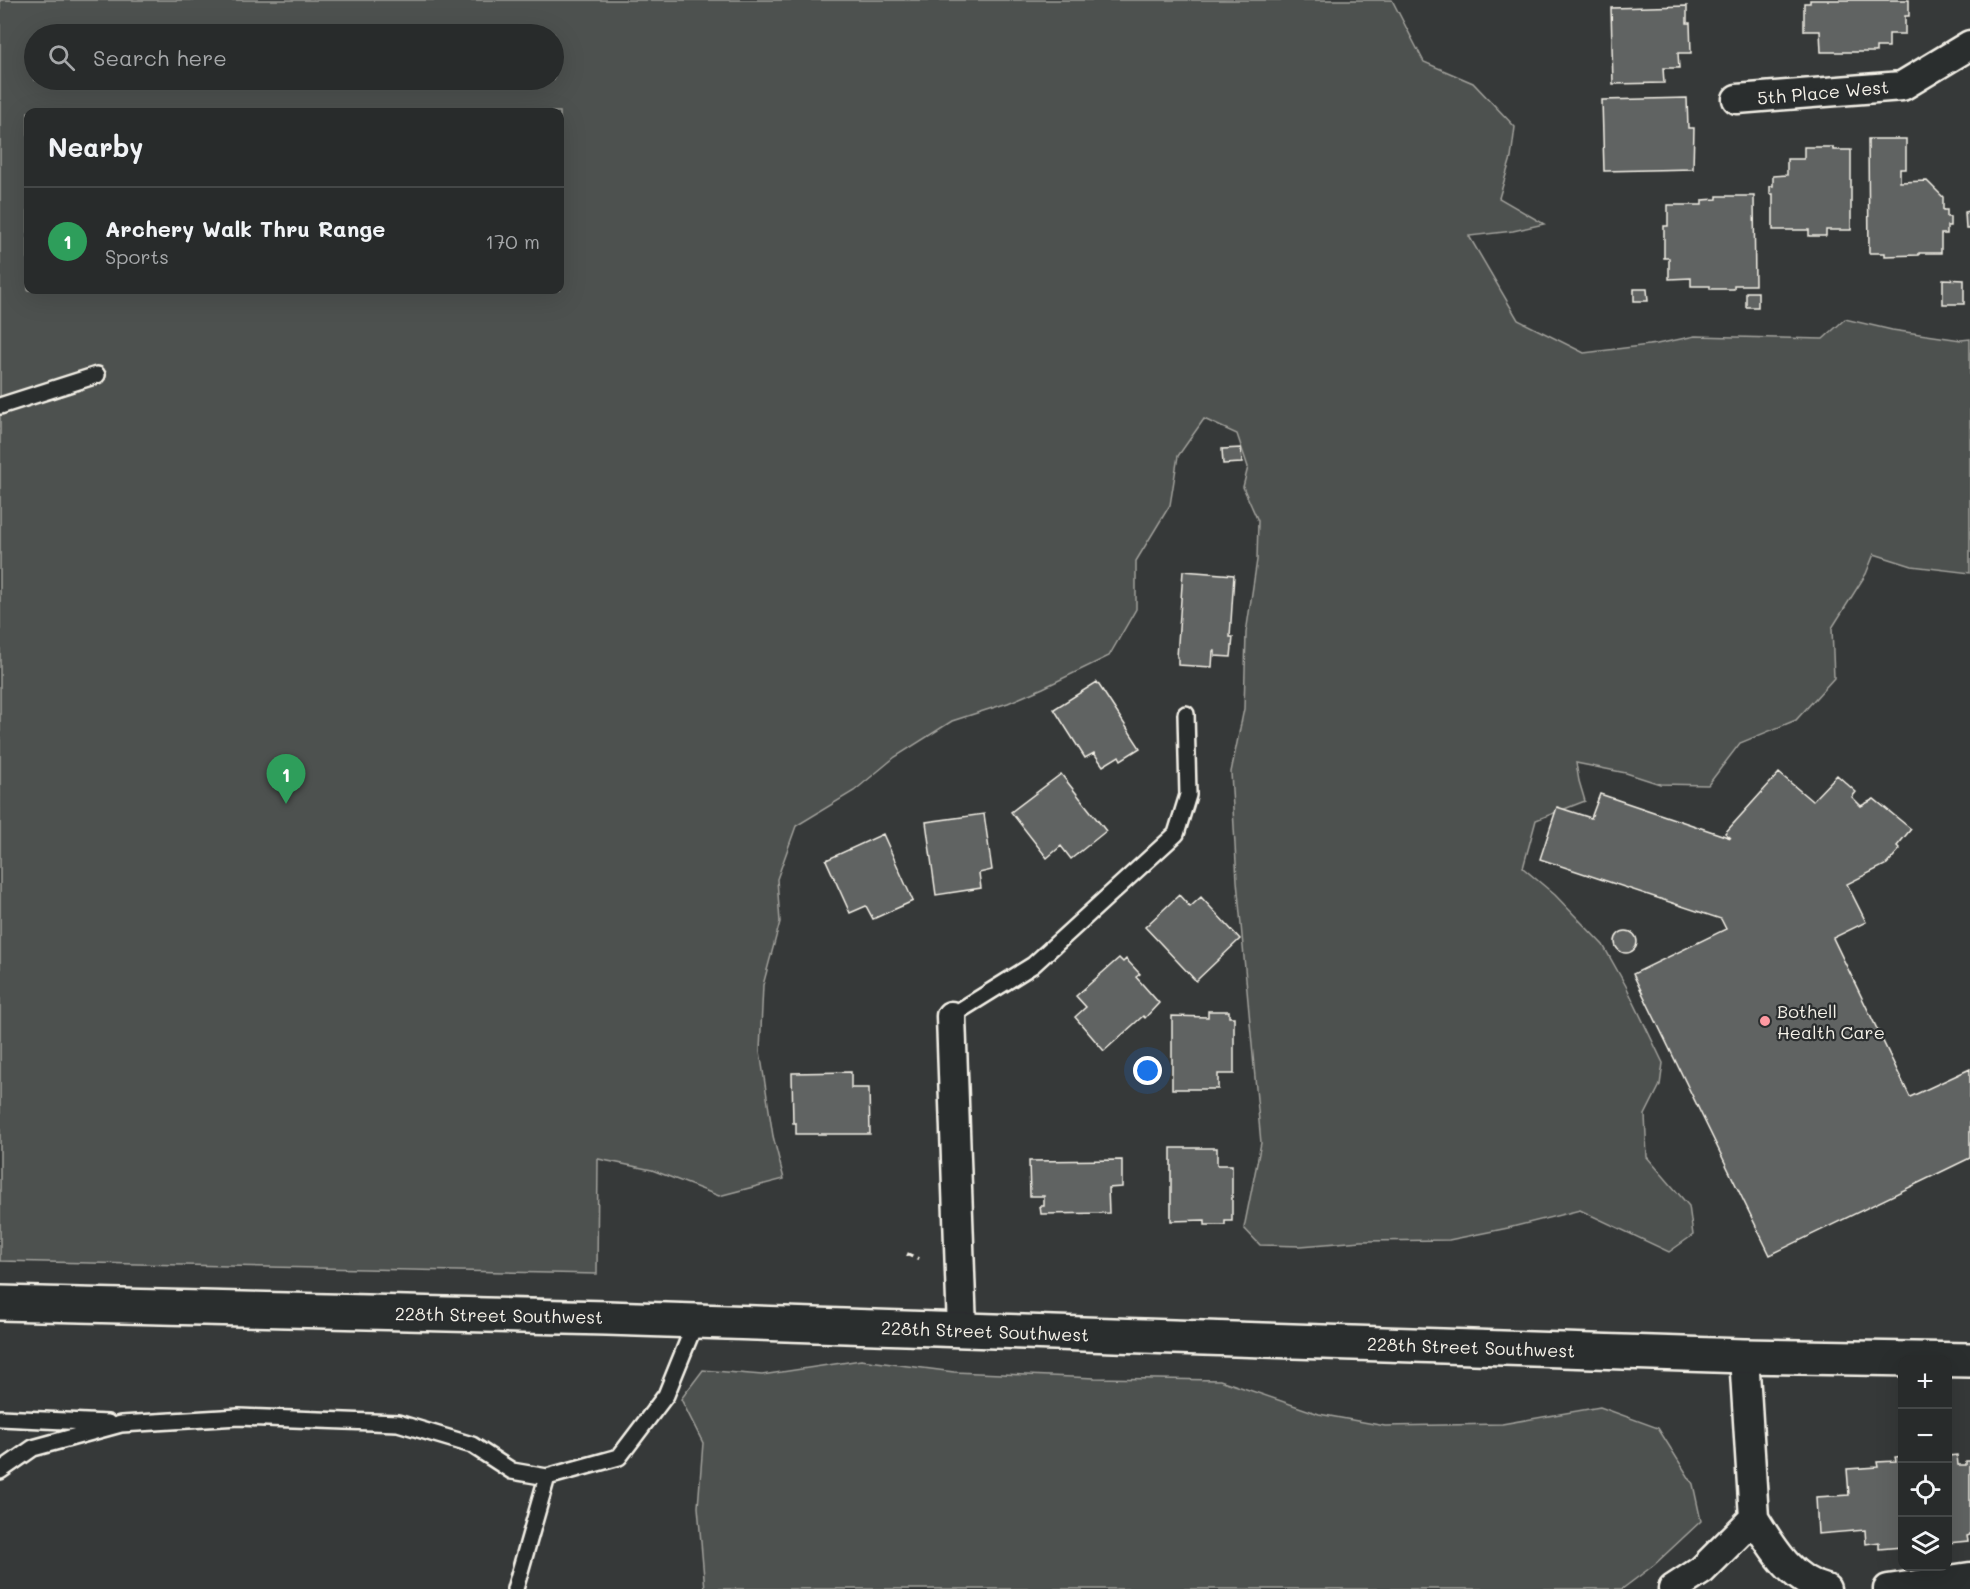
<!DOCTYPE html>
<html lang="en">
<head>
<meta charset="utf-8">
<style>
  :root { --surface:#282b2b; --page:#343737; --text:#f1f3f6; --muted:#a5a7a9; --line:#444747; --accent:#95b2f1 }
  body { margin:0; font-family:Mali,sans-serif; background:var(--page); color:var(--text) }
  .controls { position:absolute; right:18px; bottom:18px; display:grid; overflow:hidden; border-radius:12px; box-shadow:0 6px 24px #0002 }
  .controls button { width:54px; height:54px; display:grid; place-items:center; padding:0; border:0; border-bottom:2px solid var(--line); background:var(--surface); color:var(--text); font:30px sans-serif }
  .you { position:absolute; left:1148px; top:1071px; width:21px; height:21px; margin:-15px; border:4px solid #fff; border-radius:50%; background:#1a73e8; box-shadow:0 0 0 9px #1a73e833 }
  .badge { display:grid; place-items:center; width:39px; height:39px; border-radius:50%; background:var(--accent); color:#fff; font-size:20px; font-weight:700 }
  .pin { position:absolute; translate:-50% -50px; filter:drop-shadow(0 2px 3px #0008) }
  .pin::after { content:''; position:absolute; top:32px; width:21px; height:18px; background:inherit; clip-path:polygon(0 0,100% 0,50% 100%) }
  .list { margin:0; padding:0; list-style:none }
  h2 { display:flex; justify-content:space-between; align-items:center; height:78px; margin:0; padding:0 24px; font-size:26px }
  h2 small { font-size:20px; font-weight:400; color:var(--muted) }
  .list li { display:grid; grid-template-columns:39px 1fr auto; gap:18px; align-items:center; box-sizing:border-box; height:108px; padding:0 24px; border-top:2px solid var(--line) }
  .list b { display:block; font-size:22px; white-space:nowrap }
  .list p { margin:0; font-size:20px; white-space:nowrap; color:var(--muted) }
  .list em { font-size:20px; font-style:normal; color:var(--muted) }
  .icon { flex:none; width:33px; height:33px; fill:none; stroke:currentColor; stroke-width:2; stroke-linecap:round; stroke-linejoin:round }
  .map { position:relative; flex:none; width:1970px; height:1589px; overflow:hidden }
  .search { position:absolute; background:var(--surface); box-shadow:0 6px 24px #0002; left:24px; top:24px; width:540px; height:66px; display:flex; align-items:center; gap:15px; box-sizing:border-box; padding:0 21px; border-radius:33px; color:var(--muted); font-size:22px }
  .panel { position:absolute; background:var(--surface); box-shadow:0 6px 24px #0002; left:24px; top:108px; width:540px; height:186px; border-radius:12px }
  .map>svg:first-child { display:block }
  .green { fill:#4e514f; stroke:#a1a19c; stroke-width:1.5; fill-rule:evenodd }
  .building { fill:#616362; stroke:#f4f1e8; stroke-width:1.5 }
  .lines { fill:none; stroke-linecap:round; stroke-linejoin:round }
  .lane-casing { stroke:#f4f1e8; stroke-width:20 }
  .street-casing { stroke:#f4f1e8; stroke-width:33 }
  .secondary-casing { stroke:#f4f1e8; stroke-width:38 }
  .path { stroke:#f4f1e8; stroke-width:4; stroke-dasharray:6 4.5; stroke-linecap:butt }
  .lane { stroke:#2a2d2e; stroke-width:15 }
  .street { stroke:#2a2d2e; stroke-width:28 }
  .secondary { stroke:#2a2d2e; stroke-width:33 }
  .poi-dot { fill:#ff9aa2; stroke:#2a2d2e; stroke-width:2 }
  .labels { text-anchor:middle; dominant-baseline:central; stroke-width:4.5; stroke-linejoin:round; paint-order:stroke }
  .street-label { font-size:18px; fill:#f4f1e8; stroke:#2a2d2e }
  .poi-label { font-size:18px; fill:#f4f1e8; stroke:#2a2d2e; text-anchor:start }
</style>
</head>
<body>
<div class="map">
<svg width="1970" height="1589" viewBox="0 0 1970 1589">
  <rect width="100%" height="100%" fill="#363939"/>
  <filter id="ink" filterUnits="userSpaceOnUse"><feTurbulence type="fractalNoise" baseFrequency=".0167" numOctaves="2"/><feDisplacementMap in="SourceGraphic" scale="12" xChannelSelector="R" yChannelSelector="G"/><feConvolveMatrix kernelMatrix="1 2 1 2 8 2 1 2 1" color-interpolation-filters="sRGB"/></filter>
  <g filter="url(#ink)">
    <path class="green" d="M0 0H1392L1424 62 1473 83 1515 127 1511 158 1499 198 1544 224 1513 231 1469 236 1518 320 1584 353 1657 344 1695 336 1823 339 1845 319 1892 330 1961 340 1970 339V573L1912 566 1874 554 1866 574 1832 628 1834 678 1796 720 1740 743 1708 785 1660 784 1626 773 1576 763 1579 781 1585 801 1536 820 1523 868 1555 895 1603 945 1626 986 1663 1063 1660 1085 1645 1115 1647 1157 1689 1206 1693 1235 1669 1252 1580 1210 1508 1228 1449 1240 1361 1241 1301 1246 1260 1245 1244 1228 1261 1143 1237 881 1231 772 1244 709 1246 633 1257 560 1258 521 1243 487 1248 467 1237 434 1204 419 1178 456 1170 505 1136 561V609L1109 656 1043 688 1008 703 952 721 895 757 854 791 796 826 777 879 780 922 763 985 760 1051 773 1136 784 1179 719 1196 652 1170 598 1159 597 1274 0 1261ZM34 34H554V80H34ZM28 112H560V290H28Z
      M861 1360 954 1372 1095 1378 1220 1380 1319 1414 1385 1426 1502 1424 1600 1407 1658 1428 1693 1484 1701 1521 1654 1565 1622 1589H705L698 1507 703 1443 681 1399 703 1370 762 1375Z"/>
    <path class="building" d="M1810 0H1909V16H1905V34H1889V47H1876V52H1821L1820 31H1804V3H1810Z
      M1687 6V23H1690L1691 53H1678L1679 68H1663L1664 83 1613 84 1611 8Z
      M1687 98 1688 128H1694L1693 169 1604 171 1602 100Z
      M1868 139H1906V169H1900V182L1927 181 1943 197V210H1947V217H1950V226H1947V234H1941V253H1919V255L1885 256V253H1869Z
      M1804 147H1833V150H1851V230H1826V236H1809V230H1773V194H1770V186H1773V176L1787 175V159H1804Z
      M1717 196H1754L1755 285H1734V289H1710V286H1691V278L1669 279V258H1664V226H1668V205H1702V200L1717 199Z
      M1970 211V229H1966L1965 212Z
      M1943 279 1964 280V304H1943Z
      M1634 289H1647L1648 301H1634Z
      M1746 292H1758V307H1746Z
      M1241 448 1242 463 1223 464 1222 449Z
      M1183 571 1234 575 1230 637H1233L1231 657 1215 656V651H1213L1212 667 1178 665V657H1177Z
      M1097 682 1140 748 1121 760 1119 756 1103 766 1094 753 1085 758 1054 709Z
      M1779 773 1812 801 1837 775 1856 792 1852 797 1861 806 1874 799 1911 829 1897 846 1900 849 1887 864 1847 884 1866 922 1833 938 1910 1097 1970 1069V1158L1770 1255 1633 974 1726 929 1721 919 1540 859 1557 807 1591 818 1600 794 1731 838 1725 833Z
      M1061 774 1106 831 1071 859 1061 846 1047 858 1011 812Z
      M984 814 992 870 979 873 981 888 936 895 926 822Z
      M883 834 913 901 873 919 866 906 850 913 826 860Z
      M1179 895 1190 907 1201 897 1240 939 1196 981 1145 927Z
      M1615 942a11 11 0 1 1 22 0a11 11 0 1 1-22 0Z
      M1119 958 1123 962 1126 959 1140 974 1136 977 1159 1003 1145 1018 1143 1016 1104 1051 1075 1017 1086 1007 1076 996Z
      M1208 1011H1229V1017H1234V1074H1218V1089H1172V1016L1208 1017Z
      M851 1072V1088H869L870 1134H796V1123H793L792 1073Z
      M1171 1148H1217V1165H1232V1221H1225V1225H1205V1220L1171 1221Z
      M1122 1160V1187L1108 1188 1109 1213 1041 1214 1040 1206H1044V1196H1030L1029 1161Z
      M1957 1455 1958 1465H1966V1461H1970V1535L1967 1536 1968 1541 1948 1543V1456Z
      M1902 1456V1547L1879 1549V1542L1866 1544 1865 1530 1818 1534 1816 1497 1849 1495 1847 1469 1878 1467 1877 1462 1896 1461 1895 1457Z"/>
    <g class="lines">
      <g class="lane-casing">
        <path id="lane" d="M0 406 97 375
          M951 1016 1033 965 1176 834 1188 795 1186 714
          M0 1418 108 1423
          M0 1471 33 1448 121 1424 239 1417 398 1423 472 1445 512 1471 547 1477 619 1457 666 1395 696 1321
          M515 1589 547 1477"/>
      </g>
      <g class="street-casing">
        <path id="street" d="M1737 99 1902 86 1970 45
          M951 1016 962 1330
          M1754 1518C1772 1547 1791 1581 1826 1589
          M1673 1589 1702 1570 1754 1518 1744 1356
          M1888 1589 1970 1577"/>
      </g>
      <g class="secondary-casing">
        <path id="secondary" d="M0 1303 607 1318 1744 1356 1970 1360"/>
      </g>
      <path class="path" d="M907 1254 918 1259"/>
      <use href="#lane" class="lane"/>
      <use href="#street" class="street"/>
      <use href="#secondary" class="secondary"/>
    </g>
  </g>
  <circle class="poi-dot" cx="1765" cy="1021" r="6"/>
  <g class="labels">
    <g class="street-label">
      <text transform="translate(1823 92) rotate(-5)">5th Place West</text>
      <text transform="translate(499 1315) rotate(1)">228th Street Southwest</text>
      <text transform="translate(985 1331) rotate(2)">228th Street Southwest</text>
      <text transform="translate(1471 1347) rotate(2)">228th Street Southwest</text>
    </g>
    <g class="poi-label">
      <text x="1777" y="1011">Bothell<tspan x="1777" dy="21">Health Care</tspan></text>
    </g>
  </g>
</svg>
<div class="controls">
<button>+</button>
<button>−</button>
<button><svg class="icon" aria-label="locate" viewBox="0 0 24 24"><circle cx="12" cy="12" r="6"/><path d="M12 2v4M12 18v4M2 12h4M18 12h4"/></svg></button>
<button><svg class="icon" aria-label="layers" viewBox="0 0 24 24"><path d="M12 4l9 5-9 5-9-5zM3 14l9 5 9-5"/></svg></button>
</div>
<div class="you"></div>
<div class="pin badge" style="left:286px;top:804px;background:#2e9e5b">1</div>
<div class="search"><svg class="icon" aria-label="search" viewBox="0 0 24 24"><circle cx="10" cy="10" r="6"/><path d="M15 15l6 6"/></svg>Search here</div>
<section class="panel">
<h2>Nearby<small></small></h2>
<ul class="list">
<li><span class="badge" style="background:#2e9e5b">1</span><div><b>Archery Walk Thru Range</b><p>Sports</p></div><em>170 m</em></li>
</ul>
</section>
</div>
</body>
</html>
